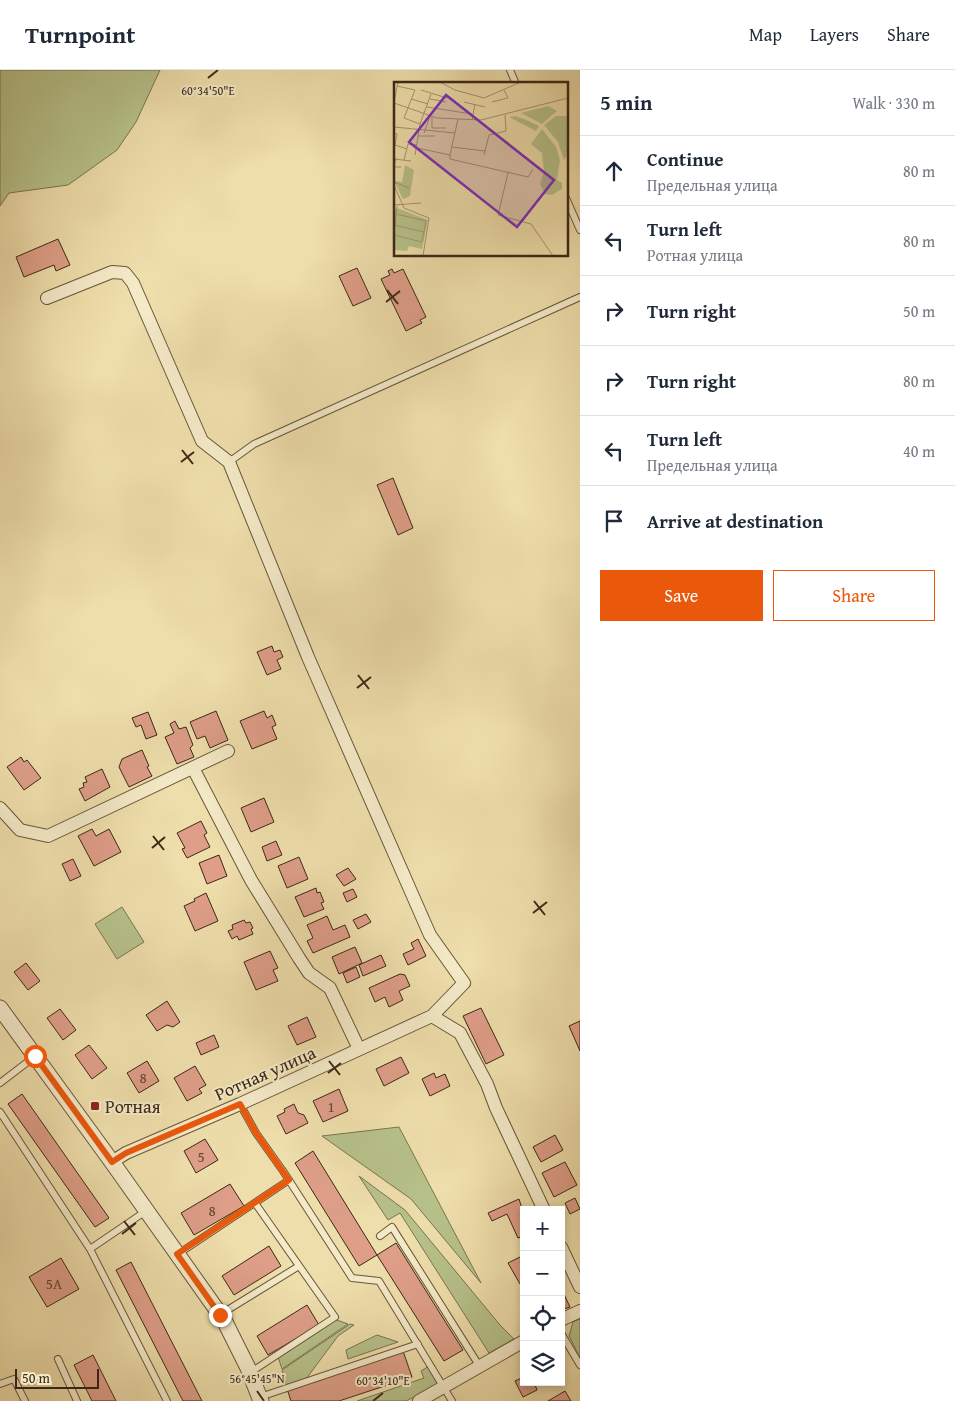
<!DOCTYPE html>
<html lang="en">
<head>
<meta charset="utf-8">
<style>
  :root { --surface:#fff; --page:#f6f6f7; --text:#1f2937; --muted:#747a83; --line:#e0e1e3; --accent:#ea580c }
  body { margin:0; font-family:"Gentium Book Plus",serif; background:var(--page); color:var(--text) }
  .controls { position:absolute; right:15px; bottom:15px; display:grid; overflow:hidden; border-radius:0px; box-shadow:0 2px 8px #0003 }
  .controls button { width:45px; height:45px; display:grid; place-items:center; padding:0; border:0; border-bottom:1px solid var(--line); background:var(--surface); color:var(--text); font:25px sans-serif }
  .scale { position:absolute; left:15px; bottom:12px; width:84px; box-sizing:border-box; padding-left:5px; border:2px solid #3c2815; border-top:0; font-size:14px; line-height:18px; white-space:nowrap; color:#3c2815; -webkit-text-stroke:4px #f4eac8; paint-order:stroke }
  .stop { position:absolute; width:15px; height:15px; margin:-11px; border:4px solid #ea580c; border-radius:50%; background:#fff }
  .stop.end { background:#ea580c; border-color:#fff; box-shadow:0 1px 5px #0008 }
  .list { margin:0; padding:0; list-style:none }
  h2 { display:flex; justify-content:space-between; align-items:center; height:65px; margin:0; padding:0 20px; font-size:21px }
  h2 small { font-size:16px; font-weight:400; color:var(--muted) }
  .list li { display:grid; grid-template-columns:32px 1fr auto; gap:15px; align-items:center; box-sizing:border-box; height:70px; padding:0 20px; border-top:1px solid var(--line) }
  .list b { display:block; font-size:19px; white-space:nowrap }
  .list p { margin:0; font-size:16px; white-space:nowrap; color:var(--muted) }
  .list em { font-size:16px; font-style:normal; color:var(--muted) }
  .actions { display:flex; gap:10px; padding:15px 20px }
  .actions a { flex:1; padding:11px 0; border:1px solid var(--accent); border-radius:0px; text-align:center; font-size:18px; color:var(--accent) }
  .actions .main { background:var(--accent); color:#fff }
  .icon { flex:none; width:28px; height:28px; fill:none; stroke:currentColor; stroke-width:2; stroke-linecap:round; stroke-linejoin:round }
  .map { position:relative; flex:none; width:580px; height:1331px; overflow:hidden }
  header { display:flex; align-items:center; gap:30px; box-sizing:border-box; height:70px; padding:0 25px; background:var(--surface); border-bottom:1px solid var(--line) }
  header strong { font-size:24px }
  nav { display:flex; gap:28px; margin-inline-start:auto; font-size:18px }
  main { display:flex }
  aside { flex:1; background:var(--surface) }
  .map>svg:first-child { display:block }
  .green { fill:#b7c18a; stroke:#7a7450 }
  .building { fill:#de9e88; stroke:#3c2815 }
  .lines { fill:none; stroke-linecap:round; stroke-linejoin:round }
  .service-casing { stroke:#68563a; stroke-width:8 }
  .minor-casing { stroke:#68563a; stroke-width:14 }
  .tertiary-casing { stroke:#68563a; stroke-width:17 }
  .service { stroke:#f4eac8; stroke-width:6 }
  .minor { stroke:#f4eac8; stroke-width:12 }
  .tertiary { stroke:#f4eac8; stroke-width:15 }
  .route { stroke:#ea580c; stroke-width:6 }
  .ticks { fill:none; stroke:#3c2815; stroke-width:2 }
  .poi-dot { fill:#8f2418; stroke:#f4eac8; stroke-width:2 }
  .labels { text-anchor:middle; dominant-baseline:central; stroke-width:4; stroke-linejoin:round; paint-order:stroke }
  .number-label { font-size:15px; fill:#644632 }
  .street-label { font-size:18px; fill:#3c2815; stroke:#f4eac8 }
  .poi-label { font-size:18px; fill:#3c2815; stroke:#f4eac8; text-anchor:start }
  .inset-road { fill:none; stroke:#a7956f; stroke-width:1 }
  .view { fill:#7b2cbf; fill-opacity:0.15; stroke:#7b2cbf; stroke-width:2.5 }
  .inset-edge { fill:none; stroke:#3c2815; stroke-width:2.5 }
  .ticks-label { font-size:12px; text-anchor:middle; fill:#3c2815; stroke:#f4eac8; stroke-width:4; stroke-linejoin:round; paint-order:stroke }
</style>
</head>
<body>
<header>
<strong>Turnpoint</strong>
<nav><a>Map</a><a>Layers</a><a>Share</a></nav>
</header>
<main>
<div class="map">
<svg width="580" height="1331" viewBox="0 0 580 1331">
  <rect width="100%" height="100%" fill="#eedeab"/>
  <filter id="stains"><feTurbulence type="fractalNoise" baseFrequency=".004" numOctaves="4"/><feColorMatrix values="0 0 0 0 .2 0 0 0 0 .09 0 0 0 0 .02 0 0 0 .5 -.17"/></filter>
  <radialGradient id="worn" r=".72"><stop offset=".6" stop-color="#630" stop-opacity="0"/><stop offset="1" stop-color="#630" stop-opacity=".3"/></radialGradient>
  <path class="green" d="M0 0H160L136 52 117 80 68 115 9 123 0 136Z
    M122 837 144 872 117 889 95 854Z
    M399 1057 481 1213 411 1129 322 1066Z
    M359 1106 405 1140 500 1255 514 1269 489 1283 400 1143 388 1150Z
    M334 1249 348 1254 282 1299 278 1287Z
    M580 1249V1288L569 1266 573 1252Z
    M350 1254 354 1255 338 1266 306 1309 286 1315 282 1300Z
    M377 1265 398 1272 348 1289 346 1280Z
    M429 1296 440 1315 406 1331H357L424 1308 421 1301Z"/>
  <path class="building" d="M58 169 70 195 56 201 54 195 24 207 16 187Z
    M357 198 371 228 353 236 339 206Z
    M392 199 394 203 403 199 426 247 420 250 422 253 406 261 381 209 390 205 388 201Z
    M393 408 413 458 398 465 377 415Z
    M272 576 274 582 280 580 283 587 277 590 281 599 267 605 257 582Z
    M216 641 228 670 210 678 205 666 197 669 190 652Z
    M264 641 267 648 272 645 276 655 272 657 277 669 252 679 240 651Z
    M148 642 157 665 146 669 141 655 136 657 132 648Z
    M175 651 179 659 186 657 193 675 190 678 194 687 177 694 165 667 174 663 170 654Z
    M142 680 149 696 147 697 152 706 129 717 119 697 122 689Z
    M21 687 24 692 27 690 41 708 24 720 7 697Z
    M102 699 110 717 85 731 79 719 84 717 83 713 87 712 85 707Z
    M264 728 274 752 251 762 241 738Z
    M201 751 207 763 204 765 210 777 187 788 182 779 185 778 177 763Z
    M92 759 96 766 109 759 121 782 94 796 78 766Z
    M276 771 282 785 267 791 262 777Z
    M219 785 227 806 207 814 199 793Z
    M299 787 308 809 287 818 278 796Z
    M73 789 81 806 70 811 62 794Z
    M348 798 356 809 344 816 336 805Z
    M316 818 317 823 320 822 324 832 321 833 324 839 304 847 295 827Z
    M353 819 357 827 347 832 343 823Z
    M206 823 218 851 195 861 184 836 195 831 194 829Z
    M366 844 371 852 358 859 353 850Z
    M327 846 333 860 345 855 350 867 313 883 307 871 313 868 307 855Z
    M244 850 246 853 250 852 253 858 251 859 253 864 239 870 237 866 232 869 228 861 233 859 232 855Z
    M418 869 426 886 408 895 403 884 414 879 411 873Z
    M355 877 362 893 339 904 332 887Z
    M270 881 278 898 273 900 278 911 256 920 244 892Z
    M381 885 386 896 363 906 359 895Z
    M26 893 40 911 28 920 14 902Z
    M356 897 360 907 347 913 343 903Z
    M400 904 405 905 410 916 399 921 403 930 389 937 385 927 375 932 369 918Z
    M167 931 180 952 173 957 167 955 157 961 146 945Z
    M481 938 504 985 486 994 463 946Z
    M60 939 76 960 63 970 47 948Z
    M307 947 316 967 297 975 288 956Z
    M580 951V981L569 956Z
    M214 965 219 977 201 985 196 973Z
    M89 975 107 998 92 1009 75 985Z
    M401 987 409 1003 384 1016 376 999Z
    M147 991 159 1011 139 1023 127 1003Z
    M195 996 206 1015 199 1019 202 1023 187 1031 174 1008Z
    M434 1003 436 1008 445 1004 450 1016 430 1026 422 1009Z
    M339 1019 348 1041 323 1052 313 1031Z
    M22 1024 109 1148 95 1157 8 1034Z
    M294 1034 298 1043 304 1045 308 1053 286 1064 277 1046 285 1042 284 1039Z
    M555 1065 563 1080 541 1092 533 1077Z
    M205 1069 218 1090 196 1103 184 1081Z
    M313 1081 377 1185 359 1196 295 1093Z
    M565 1092 577 1115 554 1127 542 1103Z
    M230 1114 244 1136 194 1165 181 1143Z
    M575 1128 580 1139 570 1144 565 1133Z
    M519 1129 524 1145V1166L518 1168 507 1144 492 1151 488 1143Z
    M396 1173 463 1280 444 1291 377 1185Z
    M269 1176 281 1196 234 1225 222 1206Z
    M524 1185V1212L520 1214 508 1193Z
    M61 1188 79 1219 47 1237 29 1207Z
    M131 1192 202 1331H183L116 1200Z
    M562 1220 570 1237 561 1240V1221Z
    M307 1235 319 1255 268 1285 257 1266Z
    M403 1281 412 1307 339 1331H291L287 1319Z
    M93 1285 116 1331H92L74 1295Z
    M524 1307V1312H534L537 1320 523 1327 515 1311Z
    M565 1321 571 1331H548Z"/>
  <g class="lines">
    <g class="service-casing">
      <path id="service" d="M510 0 516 14
        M566 128 580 160
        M229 392 254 374 580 227
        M0 1013 34 987
        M240 1034 256 1063 283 1101 352 1208 379 1211 452 1331
        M0 1042 90 1179 167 1331
        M380 1166 392 1157 480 1297
        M90 1179 146 1141
        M178 1184 289 1110
        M221 1244 299 1196
        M561 1263 580 1295
        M58 1289 77 1331
        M251 1302 335 1247 255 1133
        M0 1314 14 1309 25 1331
        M260 1327 418 1274"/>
    </g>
    <g class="minor-casing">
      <path id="minor" d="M47 228 112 202 125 203 133 213 202 371 229 392 308 587 430 865 464 913 432 946 240 1034 126 1083 112 1092
        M193 698 251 810 299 888 309 903 330 918 359 979
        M0 738 20 760 48 766 228 681
        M432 946 460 963 487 1014 496 1038 544 1140
        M561 1177 580 1217
        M561 1250 580 1241
        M419 1331 524 1271"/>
    </g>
    <g class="tertiary-casing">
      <path id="tertiary" d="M0 938 112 1092 224 1250 248 1298 261 1331"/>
    </g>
    <use href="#service" class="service"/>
    <use href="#minor" class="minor"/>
    <use href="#tertiary" class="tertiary"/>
  </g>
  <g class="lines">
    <path class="route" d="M35 986 112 1092 126 1083 240 1034 256 1063 289 1110 177 1184 220 1245"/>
  </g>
  <path class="ticks" d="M208 8 218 0M387 220 398 234M386 232 400 221M182 380 193 394M181 392 194 382M358 605 369 619M357 618 371 607M153 766 164 780M152 778 165 767M534 831 545 845M533 843 547 832M329 991 340 1005M328 1003 341 993M124 1151 135 1165M122 1164 136 1153M257 1321 264 1331M373 1331 383 1323"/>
  <rect class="poi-dot" x="90" y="1031" width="10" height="10" rx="2.5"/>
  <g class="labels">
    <g class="number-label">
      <text x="143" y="1007">8</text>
      <text x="331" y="1036">1</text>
      <text x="201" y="1086">5</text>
      <text x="212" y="1140">8</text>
      <text x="54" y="1213">5А</text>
    </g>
    <g class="street-label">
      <text transform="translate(265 1003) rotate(-24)">Ротная улица</text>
    </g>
    <g class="poi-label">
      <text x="105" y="1036">Ротная</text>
    </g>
  </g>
  <g transform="translate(394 12)">
    <rect width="174" height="174" fill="#eedeab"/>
    <path d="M154 24 163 29 148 42 127 31ZM121 34 130 37 145 44 142 49 115 35ZM162 34H174V72L170 78 164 60 150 43ZM148 47 162 65 166 78 163 98 168 101V107L158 113 151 112 146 102 150 90 148 71 137 62ZM11 83 20 88 16 114 9 117 0 99 8 100ZM3 126 34 138 28 167 15 164 13 169 0 168V128Z" fill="#b7c18a"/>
    <path class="inset-road" d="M46 0 61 8 90 16 127 0M3 4 21 8 10 36 26 42M27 8 53 16 54 13M17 17 34 22M36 17 52 20M0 20 4 0M70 20 91 25M98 20 114 16 110 8M0 21 43 36 87 38 174 16M33 25 78 32M38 35V46H52M78 38 81 22M0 45 61 51M0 51 3 52 1 63 13 67M30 51 36 34M24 54H41M58 65 91 69M23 66 56 73M21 73 26 42 37 12M56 73V77L134 95 139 87M56 73 64 37M90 73 95 53 112 49 111 33M2 76 0 85H7M0 77 17 79M10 78 14 62 23 63M114 91 104 133 137 142 159 174M0 100 15 106M0 103 10 126 35 136 29 174M0 123 27 121M0 143 30 150M0 152 3 124M0 153 28 160 32 139 2 132"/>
    <path class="view" d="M52 13 160 98 123 145 15 60Z"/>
    <rect width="174" height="174" class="inset-edge"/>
  </g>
  <g class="ticks-label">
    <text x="208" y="25">60°34'50"E</text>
    <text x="257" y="1313">56°45'45"N</text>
    <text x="383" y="1315">60°34'10"E</text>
  </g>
  <rect width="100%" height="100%" filter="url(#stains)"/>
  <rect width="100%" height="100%" fill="url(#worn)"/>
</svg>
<div class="controls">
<button>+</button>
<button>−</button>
<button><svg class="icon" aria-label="locate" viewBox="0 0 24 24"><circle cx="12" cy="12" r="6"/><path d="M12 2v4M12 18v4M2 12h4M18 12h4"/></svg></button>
<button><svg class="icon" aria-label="layers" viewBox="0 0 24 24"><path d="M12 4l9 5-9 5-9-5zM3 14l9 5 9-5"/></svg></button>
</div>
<div class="scale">50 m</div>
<div class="stop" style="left:35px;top:986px"></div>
<div class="stop end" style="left:220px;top:1245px"></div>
</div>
<aside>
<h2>5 min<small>Walk · 330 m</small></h2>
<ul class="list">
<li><svg class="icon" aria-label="ahead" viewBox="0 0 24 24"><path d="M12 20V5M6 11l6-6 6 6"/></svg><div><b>Continue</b><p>Предельная улица</p></div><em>80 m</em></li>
<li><svg class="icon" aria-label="left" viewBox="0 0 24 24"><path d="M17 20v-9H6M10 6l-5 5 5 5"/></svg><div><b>Turn left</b><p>Ротная улица</p></div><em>80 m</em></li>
<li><svg class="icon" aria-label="right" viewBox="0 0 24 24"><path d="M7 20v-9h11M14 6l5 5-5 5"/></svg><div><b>Turn right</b></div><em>50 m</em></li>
<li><svg class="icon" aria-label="right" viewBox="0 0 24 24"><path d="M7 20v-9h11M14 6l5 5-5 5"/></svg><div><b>Turn right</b></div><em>80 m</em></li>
<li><svg class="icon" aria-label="left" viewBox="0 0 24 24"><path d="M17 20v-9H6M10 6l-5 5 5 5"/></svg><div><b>Turn left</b><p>Предельная улица</p></div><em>40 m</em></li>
<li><svg class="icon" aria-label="arrive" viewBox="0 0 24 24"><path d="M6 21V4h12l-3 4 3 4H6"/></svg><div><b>Arrive at destination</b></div></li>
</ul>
<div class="actions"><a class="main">Save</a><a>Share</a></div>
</aside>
</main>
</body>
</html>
